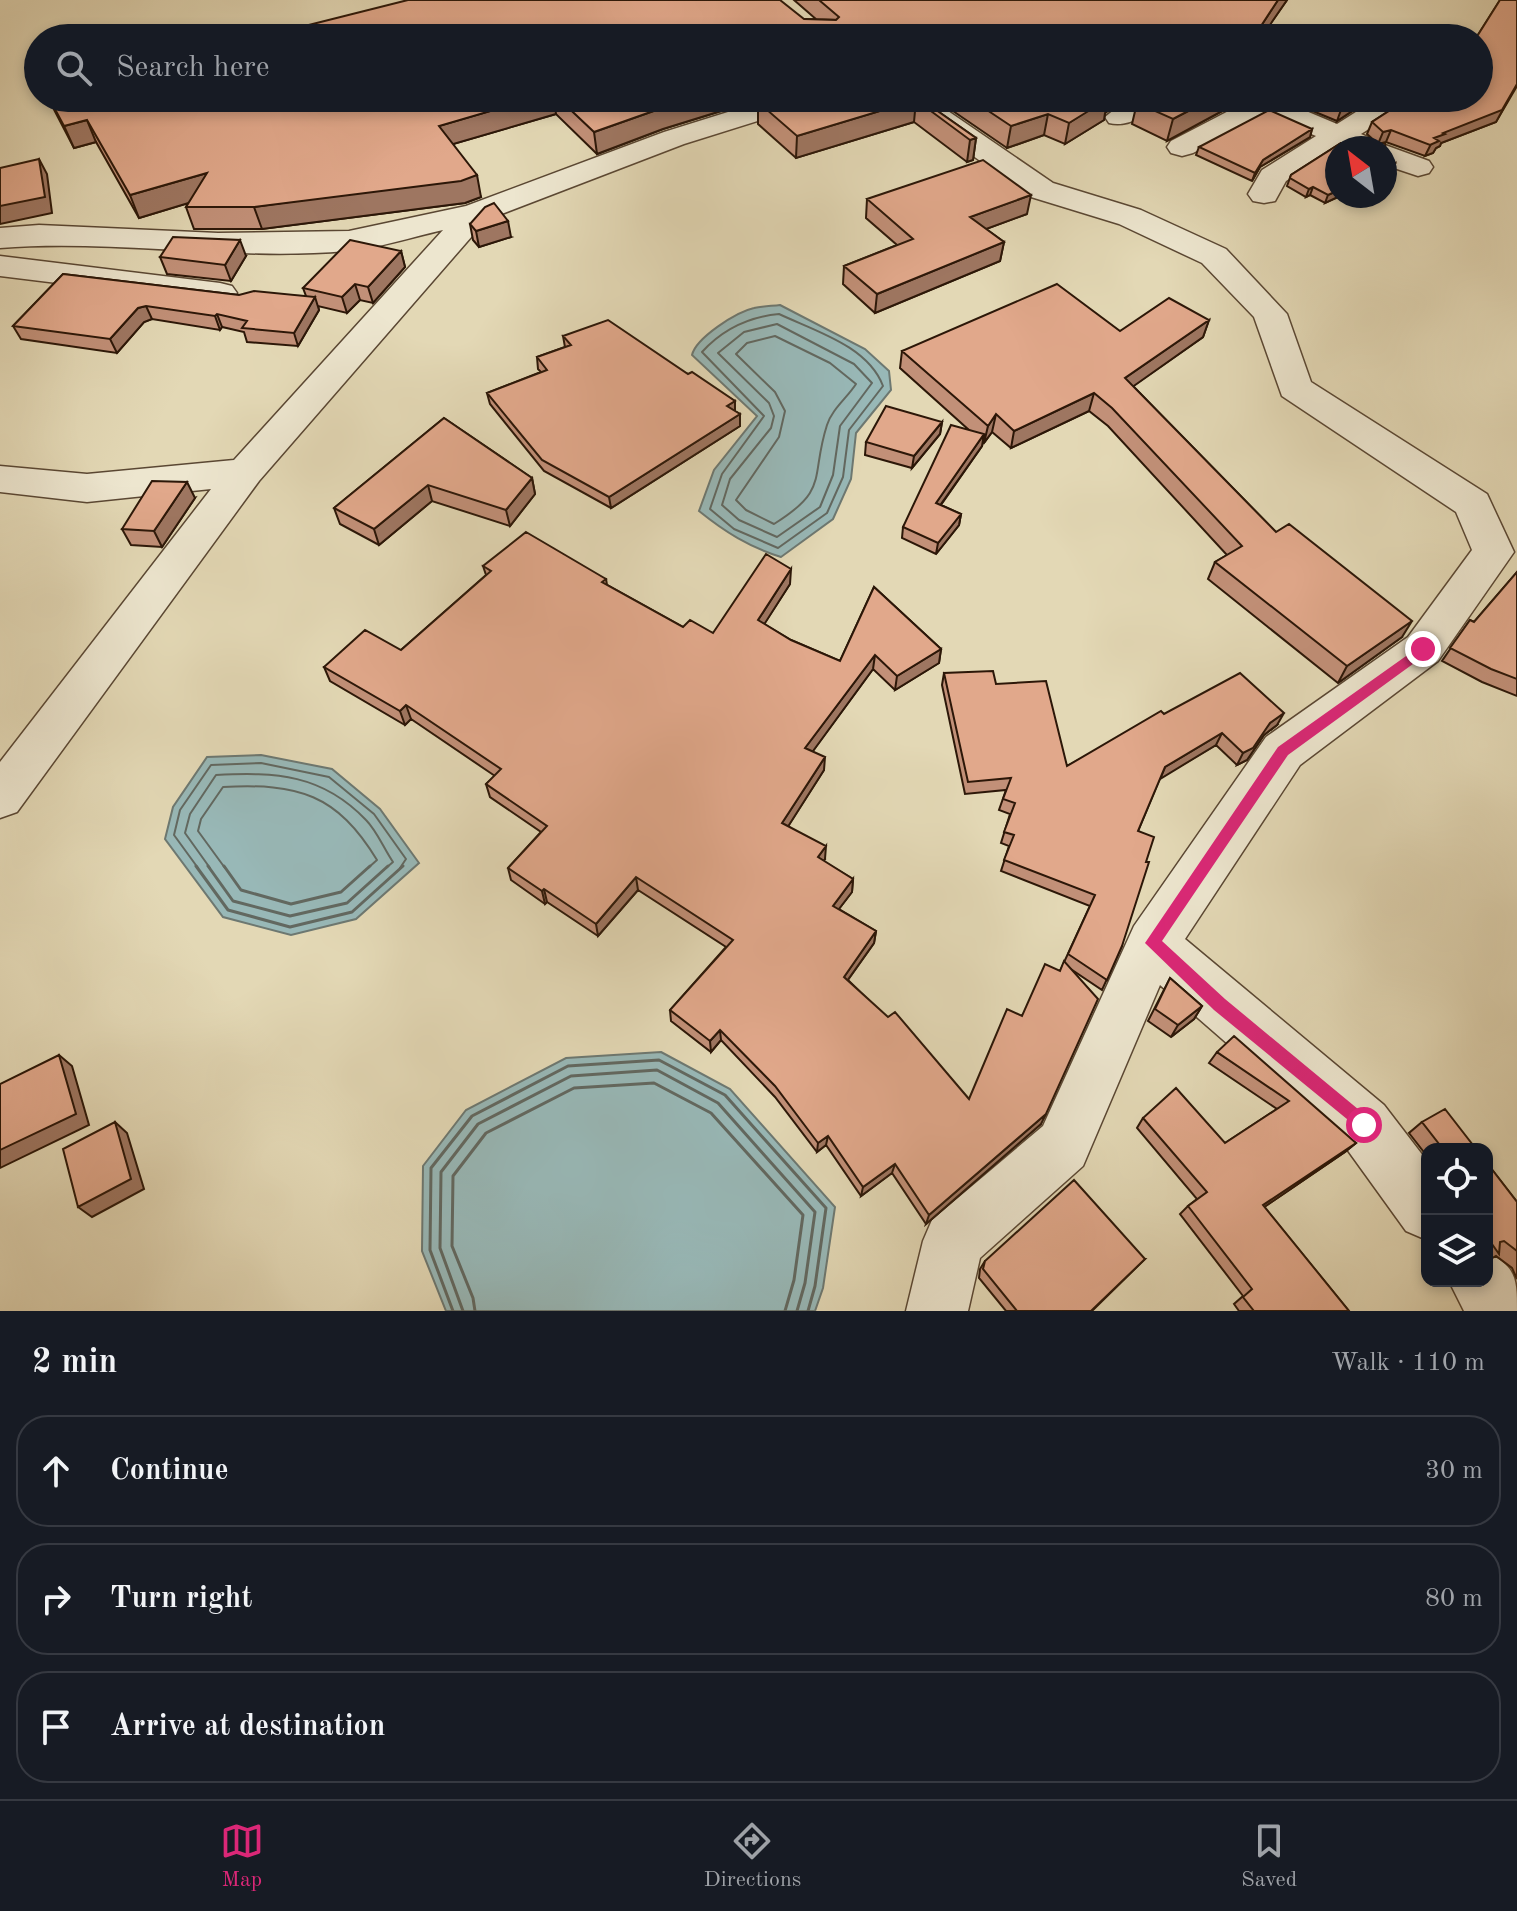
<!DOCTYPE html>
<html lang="en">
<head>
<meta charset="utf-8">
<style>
  :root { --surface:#171b24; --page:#20242c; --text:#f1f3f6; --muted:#9ea1a6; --line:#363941; --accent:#db2777 }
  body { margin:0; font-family:"Old Standard TT",serif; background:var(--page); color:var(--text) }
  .controls { position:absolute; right:24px; bottom:24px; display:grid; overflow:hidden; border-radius:16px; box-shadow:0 4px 12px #0003 }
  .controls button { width:72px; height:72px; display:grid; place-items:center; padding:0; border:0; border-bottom:2px solid var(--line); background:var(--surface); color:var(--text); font:40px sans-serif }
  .compass { position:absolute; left:1325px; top:136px; width:72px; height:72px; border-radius:50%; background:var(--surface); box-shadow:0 4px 12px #0003; rotate:329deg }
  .stop { position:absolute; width:24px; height:24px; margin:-18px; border:6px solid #db2777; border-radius:50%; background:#fff }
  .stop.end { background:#db2777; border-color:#fff; box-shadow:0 2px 8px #0008 }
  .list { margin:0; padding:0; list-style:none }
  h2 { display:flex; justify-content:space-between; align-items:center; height:104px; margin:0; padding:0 32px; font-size:34px }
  h2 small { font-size:26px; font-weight:400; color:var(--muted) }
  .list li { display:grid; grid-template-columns:52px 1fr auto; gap:24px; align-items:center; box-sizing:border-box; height:112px; margin:0 16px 16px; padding:0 16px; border:2px solid var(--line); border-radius:32px }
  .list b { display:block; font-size:30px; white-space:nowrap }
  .list em { font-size:26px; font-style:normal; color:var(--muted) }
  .icon { flex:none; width:44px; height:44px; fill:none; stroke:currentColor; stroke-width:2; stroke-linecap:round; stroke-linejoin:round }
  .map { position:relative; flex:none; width:1517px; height:1311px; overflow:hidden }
  .search { position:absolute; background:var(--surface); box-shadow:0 4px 12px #0003; left:24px; right:24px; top:24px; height:88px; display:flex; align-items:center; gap:20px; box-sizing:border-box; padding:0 28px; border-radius:44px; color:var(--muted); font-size:30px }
  .sheet { height:488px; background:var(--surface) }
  nav { display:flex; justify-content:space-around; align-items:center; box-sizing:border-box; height:112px; border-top:2px solid var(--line); background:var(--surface); font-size:22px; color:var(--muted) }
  nav a { display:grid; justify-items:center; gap:4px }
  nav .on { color:var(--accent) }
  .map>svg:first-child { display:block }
  .water { fill:#98b8b7; stroke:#6d7871; stroke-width:2 }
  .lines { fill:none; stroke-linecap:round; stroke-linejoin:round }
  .shore-far1 { stroke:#626860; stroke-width:2 }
  .shore { stroke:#626860; stroke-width:3 }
  .street-casing { stroke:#5a4733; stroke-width:3 }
  .street { fill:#ede6cf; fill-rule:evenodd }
  .wall { fill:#c29078; stroke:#2c1708; stroke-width:2 }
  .shaded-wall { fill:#9e7661; stroke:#2c1708; stroke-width:2 }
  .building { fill:#e1a88b; stroke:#2c1708; stroke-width:2 }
  .route { fill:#db2777 }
</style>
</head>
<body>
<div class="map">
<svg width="1517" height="1311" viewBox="0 0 1517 1311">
  <rect width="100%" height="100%" fill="#e3d8b5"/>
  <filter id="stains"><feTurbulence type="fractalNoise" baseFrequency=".0025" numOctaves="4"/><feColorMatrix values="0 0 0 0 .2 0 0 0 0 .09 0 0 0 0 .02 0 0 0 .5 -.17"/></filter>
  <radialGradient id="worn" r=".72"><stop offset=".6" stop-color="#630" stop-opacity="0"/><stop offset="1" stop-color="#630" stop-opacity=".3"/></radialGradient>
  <path class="water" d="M780 305 865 349 889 371 891 390 856 433 851 479 833 519 781 557C749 547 725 532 699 511L714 470 757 416 692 355C696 338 736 312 754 308 762 306 772 306 780 305Z
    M261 755 332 769 380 809 419 863 356 919 291 935 223 917 165 839 173 807 207 757Z
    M661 1052 730 1089 835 1207 823 1288 815 1311H446L422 1251 423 1166 466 1110 566 1058Z"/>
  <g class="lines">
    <path class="shore-far1" d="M779 314C815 331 868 346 883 386L849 430 843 477 827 513 778 548 734 529 710 509 722 474 764 416 702 352C723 329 748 317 779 314Z
      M777 324 854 364 872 383 840 426 833 475 820 507 777 537 739 520 722 505 730 479 771 428 774 416 769 403 718 353 744 332Z
      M775 336 830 363 856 384C847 398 832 409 827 425 810 478 830 489 774 524L746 510 736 500 779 437 785 411 775 392 736 354 747 343Z
      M198 868 174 835 180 810 211 765 261 763 329 777 374 814 406 859 400 868
      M210 868 185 833 190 814 216 775C276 772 322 774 366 820 377 831 384 849 393 862L386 868
      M225 868 198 831 201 819 223 787C298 783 337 794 377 860L368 868"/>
    <path class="shore" d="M196 866 228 910 290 927 352 912 403 866
      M208 866 233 901 290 916 347 903 388 866
      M224 866 241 890 291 904 341 892 370 866
      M453 1311 430 1250 431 1168 472 1116 568 1066 659 1060 725 1095 826 1208 815 1286 808 1311
      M463 1311 440 1248 441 1172 478 1124 571 1076 657 1070 718 1103 815 1212 805 1283 797 1311
      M475 1311 473 1298 452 1246 453 1176 486 1133 574 1088 654 1083 711 1113 803 1215 794 1280 785 1311"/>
    <g class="street-casing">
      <path id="street" d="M773 98H816L812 104 684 144 486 220 259 481 17 812 0 818V762L211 489 87 502 0 492V466L87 474 234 460 443 230C412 237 379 248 347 251 232 261 115 239 0 248V228L39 225 218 233 349 231 466 206 664 132Z
        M896 98H929L1053 183 1141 210 1226 249 1287 314 1311 382 1487 494 1514 552 1438 661 1300 765 1185 939 1384 1105 1427 1161V1240L1406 1231 1344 1145 1160 985 1083 1166 980 1258 968 1311H906L923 1241 932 1220 1043 1126 1134 926 1266 737 1408 637 1472 550 1456 512 1282 396 1254 317 1202 263 1119 224 1031 197 900 104Z
        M1129 98H1162C1151 114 1128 128 1109 123L1105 117Z
        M1237 98H1290L1287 103 1337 124 1378 98H1412L1408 104 1361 134 1370 138 1375 144 1372 148H1337L1286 181 1275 201 1264 203 1253 201 1248 194 1262 170 1316 136 1266 115 1193 153 1182 156 1171 153 1167 147 1171 141 1242 104Z
        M1385 145 1429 161 1433 167 1429 173 1418 176 1385 165V148H1374Z
        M0 256 220 283 232 286 237 293 232 300 220 303 0 276Z
        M1487 1253C1517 1266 1517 1281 1517 1311H1464L1449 1281H1487Z"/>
    </g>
    <use href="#street" class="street"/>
  </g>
  <path class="wall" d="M794 0H1287L1265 31 804 19 817 20Z
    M1500 0H1517V86L1496 122 1441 143 1440 146 1436 148 1433 153 1425 156 1386 142 1382 143H1385L1386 159 1395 163 1392 171 1385 174V148H1337V196H1340L1325 203 1310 195 1306 197 1287 186 1291 175 1341 143H1377L1367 134 1372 122 1409 98H1479V38H1476Z
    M48 98H763L663 129 597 154 556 114 453 144 481 197 465 203 262 229H194L186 207 188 203 139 218 96 142 74 148Z
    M919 98 976 138 973 160 967 162 914 122 796 158 758 124V102Z
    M934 98H1125L1105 113 1104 120 1065 144 1044 135 1007 148Z
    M1146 98H1239L1237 103 1167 141 1132 124 1137 103Z
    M1291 98H1372L1337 121 1291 102Z
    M1312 129 1310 137 1260 167 1252 181 1196 155 1199 147Z
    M867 199 1027 214 986 229 1004 242 1000 261 875 313 843 284 844 266 897 245 866 218Z
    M470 224 511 237 479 247 473 240Z
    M401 251 405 267 373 303 360 300 347 313 318 306 319 310 298 346 247 342 244 332 222 327 220 330 152 319 144 322 117 353 21 339 13 326 63 274 239 295 306 296 303 288Z
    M246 256 231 281 167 274 160 257Z
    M1209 320 1203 337 1133 386 1276 532 1402 637 1338 683 1208 579 1215 562 1227 555 1108 426 1089 411 1011 448 992 432 984 443 983 442 982 446 941 505 961 514 959 525 936 554 902 538 903 527 970 431 900 368 902 351 1120 331Z
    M563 336 688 374 735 401V411L740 414V426L611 508 544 471 490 404 487 393 541 372 538 369 537 357 565 347Z
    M444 418 532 478 535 494 510 526 432 501 379 545 340 524 334 508Z
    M942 422 940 434 912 468 865 455 866 442Z
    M195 498 162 547 131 545 122 529Z
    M483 566 606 579 607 585 683 627 713 633 790 584 764 624 791 640 840 661 874 587 941 649 939 663 895 690 873 669 812 752 824 770 788 826 825 859 823 861 853 879 852 892 839 909 876 931 874 943 848 980 969 1099 1022 1016 1060 971 1090 906 1001 871 1009 846 1001 843 1010 814 999 810 1006 790 965 794 942 685 944 673 996 684 1067 766 1164 714 1277 725 1264 735 1247 760 1237 765 1216 745 1160 778 1138 831 1122 946 1102 990 1072 970 1041 1124 926 1224 892 1173 861 1196 826 1145 817 1152 775 1097 721 1040 711 1052 671 1021 670 1010 726 947 638 890 598 936 547 902 545 904 511 880 508 868 541 832 490 797 486 784 495 776 411 719 405 725 330 681 324 667 401 650 486 575Z
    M1517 572V696L1482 682 1442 661 1470 620 1474 622Z
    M1170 978 1202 1006 1194 1019 1171 1037 1148 1021Z
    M1217 1052 1356 1143 1345 1152 1264 1207 1349 1311H1239L1234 1304 1243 1296 1180 1214 1188 1206 1197 1199 1137 1128 1143 1118 1225 1143 1277 1109 1209 1063Z
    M1422 1122 1476 1149H1427V1156L1409 1133Z
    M1487 1163 1517 1202V1279L1512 1268 1496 1256 1487 1261Z
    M1145 1259 1092 1311H1006L979 1278 980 1269 985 1261Z"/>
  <path class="shaded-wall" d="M1278 0H1287L1261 38 1259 29Z
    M1517 84 1496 122 1441 143 1440 146 1436 148 1433 153 1425 156 1434 138Z
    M535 98H554L556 114 443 147 439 126Z
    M693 98H763L663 129 597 154 594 132 662 108Z
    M1107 98H1125L1105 113 1104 120 1065 144 1069 123Z
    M1213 98H1239L1237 103 1167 141 1173 119Z
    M1346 98H1372L1337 121 1345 99Z
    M916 100 914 122 796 158 797 136Z
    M1048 114 1044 135 1007 148 1011 126Z
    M87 120 96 142 74 148 64 126Z
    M1312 129 1310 137 1260 167 1252 181 1255 173 1263 160Z
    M1391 130 1386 142 1378 144 1383 132Z
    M976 138 973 160 967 162 970 140Z
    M39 159 47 174 52 213 0 224V206Z
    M1395 163 1392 171 1385 174V168Z
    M207 173 215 195 139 218 130 195Z
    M477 175 481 197 465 203 262 229 254 207Z
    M1313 187 1310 195 1306 197 1309 189Z
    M1337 191V196H1340L1325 203 1328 195Z
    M1031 195 1027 214 967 236 970 217Z
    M508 221 511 237 479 247 476 231Z
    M240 240 246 256 231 281 225 265Z
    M1004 242 1000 261 875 313 877 294Z
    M401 251 405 267 373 303 368 287Z
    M355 284 360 300 347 313 342 297Z
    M315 297 319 310 298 346 294 333Z
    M146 306 152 319 144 322 117 353 110 339 138 308Z
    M217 314 222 327 220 330 215 316Z
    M1209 320 1203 337 1121 395 1125 378Z
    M1094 393 1089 411 1011 448 1014 431Z
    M735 401V413L727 406Z
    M740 414V426L611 508 609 497Z
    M996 414 992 432 984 443 988 426Z
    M942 422 940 434 912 468 914 456Z
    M984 434 982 446 934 514 936 503Z
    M532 478 535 494 510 526 506 510Z
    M187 482 195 498 162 547 154 531Z
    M428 485 432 501 379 545 374 529Z
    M961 514 959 525 936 554 938 543Z
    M791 569 790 584 758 634V620Z
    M1412 621 1402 637 1338 683 1347 666Z
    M941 649 939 663 895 690 897 676Z
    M875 655 873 669 805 762V748Z
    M406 705 411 719 405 725 400 711Z
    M1284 713 1277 725 1264 735 1247 760 1237 765 1243 753 1270 723Z
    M1222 733 1216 745 1160 779 1165 767Z
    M825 757 824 770 782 836V823Z
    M826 846 825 859 817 870 818 857Z
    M636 877 638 890 598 936 596 924Z
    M853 879 852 892 832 918 833 906Z
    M544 889 547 902 545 904 542 891Z
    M876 931 874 943 842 988 844 977Z
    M1202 1006 1194 1019 1171 1037 1178 1025Z
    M720 1030 721 1040 711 1052 710 1041Z
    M59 1055 72 1066 89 1125 0 1168V1150Z
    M1046 1114 1041 1124 926 1224 929 1215Z
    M115 1122 127 1133 144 1189 92 1217 78 1207Z
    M828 1136 826 1145 817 1152 818 1143Z
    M1356 1143 1345 1152 1254 1214 1263 1205Z
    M895 1164 892 1173 861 1196 863 1187Z"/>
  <path class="building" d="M408 0H780L804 19 836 20 839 17 819 0H1278L1259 29 1297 38H257Z
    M1500 0H1517V84L1502 110 1443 133 1445 134 1434 138 1439 141 1430 145 1391 130 1383 132 1372 122 1409 98H1479V38H1476Z
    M49 98H535L439 126 477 175 461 181 254 207H186L207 173 130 195 87 120 64 126Z
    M558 98H693L662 108 594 132Z
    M772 98H919L976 138 970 140 916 100 797 136 758 102Z
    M969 98H1108V99L1069 123 1048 114 1011 126Z
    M1146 98H1213L1173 119 1137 103Z
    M1269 110 1312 129 1263 160 1255 173 1199 147Z
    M1341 143H1385L1386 159 1395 163 1385 168V148H1337V191L1328 195 1313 187 1309 189 1290 178 1291 175Z
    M39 159 45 197 0 206V168Z
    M983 160 1031 195 970 217 1004 242 877 294 844 266 913 239 867 199Z
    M494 203 508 221 476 231 470 224 485 207Z
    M173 237 240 240 225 265 160 257Z
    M350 240 401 251 368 287 355 284 342 297 303 288Z
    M63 274 239 295 254 291 315 297 294 333 242 328 247 321 217 314 215 316 146 306 138 308 110 339 13 326Z
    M1057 284 1120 331 1169 298 1209 320 1125 378 1276 532 1289 524 1412 621 1347 666 1215 562 1242 546 1112 408 1094 393 1014 431 996 414 988 426 902 351Z
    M608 320 688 374 692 372 735 401 727 406 740 414 609 497 542 460 487 393 547 370 537 357 571 345 563 336Z
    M886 406 942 422 914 456 866 442Z
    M444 418 532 478 506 510 428 485 374 529 334 508Z
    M951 425 984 434 936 503 961 514 938 543 903 527Z
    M152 481 187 482 154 531 122 529Z
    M526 532 606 579 602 582 683 627 690 620 713 633 766 554 791 569 758 620 791 640 840 661 874 587 941 649 897 676 875 655 805 748 825 757 782 823 826 846 818 857 853 879 833 906 876 931 844 977 888 1017 895 1012 969 1099 1007 1009 1022 1016 1045 964 1060 971 1064 961 1098 999 1046 1114 929 1215 895 1164 863 1187 828 1136 818 1143 775 1086 720 1030 710 1041 670 1010 733 940 636 877 596 924 544 889 542 891 508 868 547 826 486 784 501 769 406 705 400 711 324 667 365 630 401 650 491 571 483 566Z
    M1517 572V679L1491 669 1450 648 1470 620 1474 622Z
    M993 671 996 684 1046 681 1067 766 1161 711 1164 714 1240 673 1284 713 1270 723 1253 748 1243 753 1222 733 1165 767 1138 831 1154 837 1146 862H1149L1122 946 1107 980 1068 954 1095 895 1004 860 1014 835 1004 832 1015 803 1003 799 1011 778 968 782 944 673Z
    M1170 978 1202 1006 1178 1025 1155 1009Z
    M1234 1036 1356 1143 1263 1205 1349 1311H1254L1243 1297 1252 1289 1188 1206 1207 1192 1143 1118 1176 1088 1225 1143 1289 1101 1217 1052Z
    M59 1055 76 1114 0 1150V1084Z
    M1445 1109 1476 1149H1443L1422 1122Z
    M115 1122 131 1179 78 1207 63 1149Z
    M1487 1163 1517 1202V1251L1504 1241 1500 1242 1499 1254 1487 1237Z
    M1074 1180 1145 1259 1091 1311H1017L983 1269 985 1261Z"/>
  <path class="route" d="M1423 644 1428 646V653L1288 755 1162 941 1225 999 1370 1119 1372 1125 1370 1131 1364 1133 1214 1010 1145 943 1278 747Z"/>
  <rect width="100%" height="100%" filter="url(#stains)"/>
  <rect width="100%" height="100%" fill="url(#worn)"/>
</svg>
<div class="controls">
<button><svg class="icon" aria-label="locate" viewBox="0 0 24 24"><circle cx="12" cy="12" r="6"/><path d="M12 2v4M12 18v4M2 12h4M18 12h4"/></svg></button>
<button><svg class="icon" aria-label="layers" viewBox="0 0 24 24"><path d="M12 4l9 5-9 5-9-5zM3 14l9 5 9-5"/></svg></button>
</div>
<svg class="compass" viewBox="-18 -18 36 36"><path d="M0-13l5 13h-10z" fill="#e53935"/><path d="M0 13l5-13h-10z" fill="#9ea1a6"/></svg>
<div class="stop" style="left:1364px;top:1125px"></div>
<div class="stop end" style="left:1423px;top:649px"></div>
<div class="search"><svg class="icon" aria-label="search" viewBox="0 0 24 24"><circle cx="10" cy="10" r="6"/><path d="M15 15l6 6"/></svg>Search here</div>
</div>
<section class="sheet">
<h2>2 min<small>Walk · 110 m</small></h2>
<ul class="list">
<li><svg class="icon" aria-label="ahead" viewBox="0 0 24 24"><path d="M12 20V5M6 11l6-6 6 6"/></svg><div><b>Continue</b></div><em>30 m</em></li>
<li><svg class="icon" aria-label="right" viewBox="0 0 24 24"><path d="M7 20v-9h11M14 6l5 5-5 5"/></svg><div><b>Turn right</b></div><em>80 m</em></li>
<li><svg class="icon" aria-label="arrive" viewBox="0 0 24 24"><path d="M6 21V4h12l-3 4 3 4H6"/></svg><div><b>Arrive at destination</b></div></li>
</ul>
</section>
<nav>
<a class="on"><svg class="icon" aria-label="map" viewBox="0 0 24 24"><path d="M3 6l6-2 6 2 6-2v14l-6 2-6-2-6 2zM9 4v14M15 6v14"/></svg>Map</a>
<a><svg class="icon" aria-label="directions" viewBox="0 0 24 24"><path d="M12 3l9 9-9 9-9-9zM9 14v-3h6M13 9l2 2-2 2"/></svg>Directions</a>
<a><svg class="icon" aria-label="saved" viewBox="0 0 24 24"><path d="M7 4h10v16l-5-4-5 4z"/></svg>Saved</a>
</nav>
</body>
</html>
